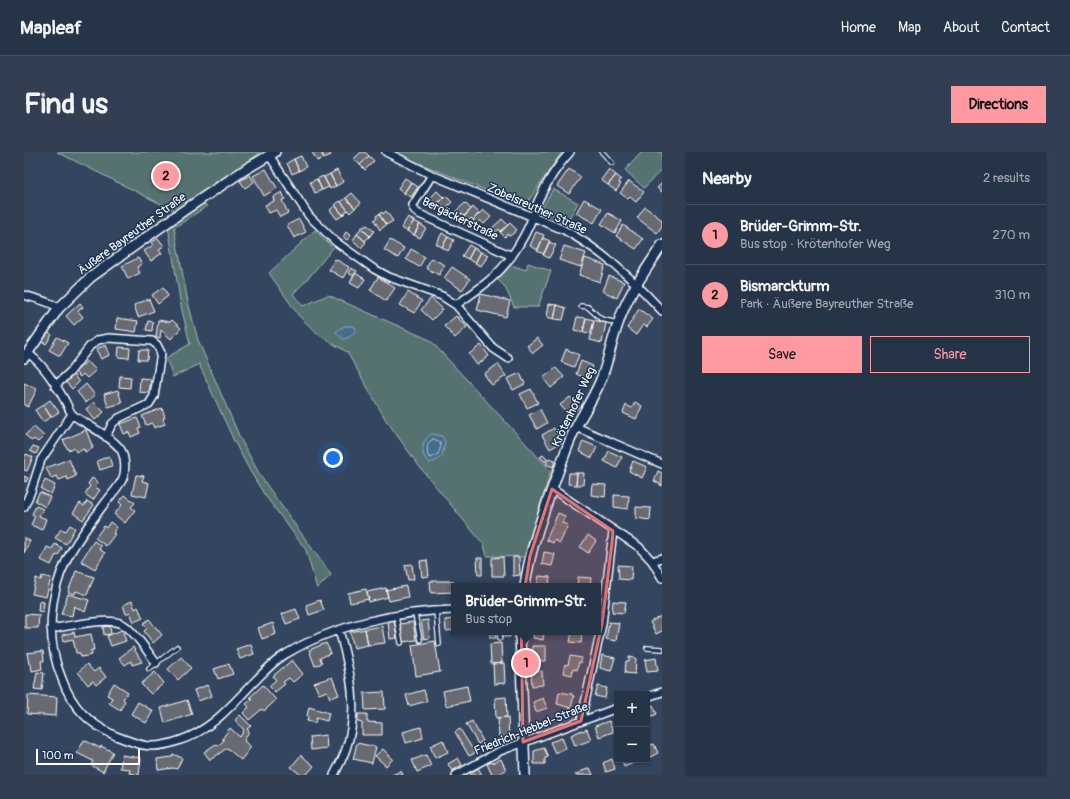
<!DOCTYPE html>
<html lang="en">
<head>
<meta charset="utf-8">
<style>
  :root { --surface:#263447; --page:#323f52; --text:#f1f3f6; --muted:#a4aab4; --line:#424f60; --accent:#ff9aa2 }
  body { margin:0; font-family:Pangolin,sans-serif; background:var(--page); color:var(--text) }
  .controls { position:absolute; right:12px; bottom:12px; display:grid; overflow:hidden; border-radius:0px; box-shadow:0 1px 3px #0004 }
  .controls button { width:36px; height:36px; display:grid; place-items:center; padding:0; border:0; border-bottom:1px solid var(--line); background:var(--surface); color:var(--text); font:20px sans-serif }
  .scale { position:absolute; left:12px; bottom:10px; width:104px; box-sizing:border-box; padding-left:4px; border:2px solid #fff; border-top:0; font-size:11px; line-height:14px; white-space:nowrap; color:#fff; -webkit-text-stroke:3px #1d3557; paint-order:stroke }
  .you { position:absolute; left:309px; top:306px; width:14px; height:14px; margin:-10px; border:3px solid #fff; border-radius:50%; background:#1a73e8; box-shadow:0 0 0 6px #1a73e833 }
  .badge { display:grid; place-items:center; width:26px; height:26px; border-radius:50%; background:var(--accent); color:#111; font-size:13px; font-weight:700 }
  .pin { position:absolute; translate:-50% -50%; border:2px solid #fff; box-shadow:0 1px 4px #0006 }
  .popup { position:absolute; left:427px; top:431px; width:150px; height:52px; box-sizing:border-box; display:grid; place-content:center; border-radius:0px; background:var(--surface); filter:drop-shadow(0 1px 3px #0005); font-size:13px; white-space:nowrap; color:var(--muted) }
  .popup b { font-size:15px; color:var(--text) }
  .popup::after { content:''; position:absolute; left:50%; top:100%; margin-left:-8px; border:8px solid transparent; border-top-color:var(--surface) }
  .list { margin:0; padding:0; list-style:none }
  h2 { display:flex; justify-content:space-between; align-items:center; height:52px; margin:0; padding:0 16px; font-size:17px }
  h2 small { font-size:13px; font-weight:400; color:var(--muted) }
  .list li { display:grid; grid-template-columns:26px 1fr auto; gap:12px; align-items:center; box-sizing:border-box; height:60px; padding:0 16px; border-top:1px solid var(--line) }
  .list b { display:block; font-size:15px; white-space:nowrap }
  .list p { margin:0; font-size:13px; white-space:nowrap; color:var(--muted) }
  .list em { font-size:13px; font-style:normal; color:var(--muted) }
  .actions { display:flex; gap:8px; padding:12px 16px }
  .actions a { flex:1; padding:9px 0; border:1px solid var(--accent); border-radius:0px; text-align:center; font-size:14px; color:var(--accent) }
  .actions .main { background:var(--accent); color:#111 }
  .map { position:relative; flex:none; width:638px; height:623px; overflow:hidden; border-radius:0px }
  header { display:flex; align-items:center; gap:24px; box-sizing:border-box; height:56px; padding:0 20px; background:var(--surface); border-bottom:1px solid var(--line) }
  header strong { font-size:19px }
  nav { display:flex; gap:22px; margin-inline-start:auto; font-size:14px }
  .intro { display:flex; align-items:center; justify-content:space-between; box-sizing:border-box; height:96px; padding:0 24px }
  h1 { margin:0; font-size:28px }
  .button { padding:10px 18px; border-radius:0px; background:var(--accent); color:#111; font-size:14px; font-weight:700 }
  main { display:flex; gap:24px; padding:0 24px }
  aside { flex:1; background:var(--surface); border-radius:0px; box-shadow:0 1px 3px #0004 }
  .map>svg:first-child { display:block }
  .green { fill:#567270; stroke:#aab8b8 }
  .water { fill:#456d8d; stroke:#8fa7bb }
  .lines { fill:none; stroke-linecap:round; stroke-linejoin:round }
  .shore { stroke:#b5c5d1; stroke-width:1 }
  .building { fill:#676a71; stroke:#fff }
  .service-casing { stroke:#fff; stroke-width:6 }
  .minor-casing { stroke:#fff; stroke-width:10 }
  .tertiary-casing { stroke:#fff; stroke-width:12 }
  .service { stroke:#1d3557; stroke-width:3.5 }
  .minor { stroke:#1d3557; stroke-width:7 }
  .tertiary { stroke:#1d3557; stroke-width:9 }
  .marked { fill:#e47373; fill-opacity:0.2; stroke:#e47373; stroke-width:3; stroke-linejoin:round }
  .labels { text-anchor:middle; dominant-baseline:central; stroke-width:3; stroke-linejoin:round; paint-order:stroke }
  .street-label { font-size:12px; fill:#fff; stroke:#1d3557 }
</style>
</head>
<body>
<header>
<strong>Mapleaf</strong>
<nav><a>Home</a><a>Map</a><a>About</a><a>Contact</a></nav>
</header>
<div class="intro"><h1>Find us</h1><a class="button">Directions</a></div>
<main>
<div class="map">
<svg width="638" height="623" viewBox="0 0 638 623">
  <rect width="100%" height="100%" fill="#33455f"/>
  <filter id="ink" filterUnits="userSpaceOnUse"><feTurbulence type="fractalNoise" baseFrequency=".025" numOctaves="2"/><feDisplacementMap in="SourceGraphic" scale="8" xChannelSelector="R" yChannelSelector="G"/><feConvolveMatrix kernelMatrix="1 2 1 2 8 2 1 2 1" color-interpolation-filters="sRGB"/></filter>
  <g filter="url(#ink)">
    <path class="green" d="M33 0H237L172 48 183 54 150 76 164 150 174 188 216 286 237 325 307 423 293 437 282 398 240 342 226 319 210 289 175 212 149 225 142 206 166 192 157 154 144 74 140 67 151 59Z
      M371 0H538L501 54 387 8Z
      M618 0H638V17L620 36 601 18Z
      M529 37 554 51 541 73 520 65 517 58Z
      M291 78 309 96 287 123 269 142 279 154 304 143 406 188 527 319 500 405 463 404 460 393 395 314 362 268 323 200 295 183 275 164 245 121Z
      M504 111 527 119 514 155H490L481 135 473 127 487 113 502 118Z"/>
    <path class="water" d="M321 174H330L332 177C329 183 326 186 319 187L312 180 315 177Z
      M408 282 418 284 421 290 418 304 413 308 406 311C395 303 397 288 408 282Z"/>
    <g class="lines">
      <path class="shore" d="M409 287 415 289C418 293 416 298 414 302L407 306 404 304C403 298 402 290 409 287Z"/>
    </g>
    <path class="building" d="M288 0H297L300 6 293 9Z
      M297 0H305L307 3 300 6Z
      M337 0H341L345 4 336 13 330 7Z
      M277 4 282 15 275 19 270 7Z
      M345 4 350 9 341 18 336 13Z
      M270 7 275 19 268 22 263 11Z
      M242 17 253 36 240 44 229 24Z
      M545 17 557 25 545 42 533 34Z
      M585 17 592 23 584 33 577 28Z
      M313 18 319 30 312 34 306 22Z
      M306 22 312 34 306 37 300 25Z
      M226 23 230 30 221 36 216 29Z
      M592 23 597 27 595 31 597 32 592 39 584 33Z
      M299 24 305 35 298 38 293 27Z
      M381 26 387 30 380 41 374 36Z
      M293 27 298 38 291 41 286 30Z
      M605 29 620 40 612 50 606 45 604 47 596 41Z
      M387 30 394 35 387 45 380 41Z
      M638 31V40L633 36Z
      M413 39 420 46 413 52 411 50 408 53 404 48Z
      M258 40 261 47 258 48 264 61 256 65 252 58 245 61 241 53 250 49 249 45Z
      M328 41 337 51 331 56 322 46Z
      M422 44 428 50 421 57 419 54 416 57 412 53Z
      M322 46 331 56 326 61 317 50Z
      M560 47 578 57 570 71 552 61Z
      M316 49 324 58 319 63 311 53Z
      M441 51 447 57 440 64 438 62 435 64 431 60Z
      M311 53 319 63 313 67 306 58Z
      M449 55 455 61 449 68 447 66 444 69 440 65Z
      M621 55 638 68V74L633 81 613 66Z
      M459 58 467 65 460 72 456 68 452 72 449 68Z
      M362 59 369 69 362 73 355 62 358 60 359 62Z
      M584 61 598 69 591 81 577 72Z
      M355 62 362 73 356 78 350 68 353 66 352 64Z
      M384 65 390 69 383 79 377 76Z
      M275 67 282 80 270 86 263 73Z
      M478 67 484 73 477 80 475 77 472 80 468 76Z
      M390 69 396 72 390 83 383 79Z
      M486 71 493 78 486 84 483 82 481 85 476 80Z
      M396 72 402 76 396 86 390 83Z
      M343 73 350 79 346 84 337 76Z
      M599 73 619 87 612 97 592 84Z
      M337 76 346 84 341 89 333 82Z
      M322 80 327 84 323 88 319 85Z
      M512 80 520 83 514 98 506 94Z
      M418 81 424 85 418 95 412 92Z
      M333 82 342 90 337 96 329 88Z
      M424 85 430 88 424 99 418 95Z
      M134 86 140 94 135 97 138 101 127 109 120 99 129 93 127 91Z
      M519 86 526 89 520 102 513 99Z
      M366 88 380 96 374 106 360 98Z
      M525 90 532 93 525 106 519 103Z
      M445 93 450 96 444 107 438 104Z
      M540 94 562 101 557 115 535 108Z
      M450 96 457 100 451 111 444 107Z
      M387 97 401 105 395 115 382 107Z
      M457 100 464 104 457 114 451 111Z
      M114 106 118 112 113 115 116 121 104 127 98 114Z
      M407 106 421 113 415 123 402 116Z
      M561 106 581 113 576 130 555 123Z
      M311 107 325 115 319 126 305 118Z
      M428 115 446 127 438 138 420 126Z
      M327 116 333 119 330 124 324 121Z
      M331 121 341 127 335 136 326 131Z
      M585 124 600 130 593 146 579 139Z
      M354 125 371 136 362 149 346 138Z
      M139 135 144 144 134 152 128 143Z
      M384 140 398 149 390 161 376 153Z
      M457 142 486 149 482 165 453 158Z
      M407 146 419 157 408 168 397 158Z
      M125 147 130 159 114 165 110 153Z
      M56 151 59 155 54 159 59 165 50 173 42 164Z
      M525 152 533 153 530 167 523 165Z
      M533 153 542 156 539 168 530 167Z
      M615 157 629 167 623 175 619 173 612 183 603 176Z
      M432 164 443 175 431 186 420 174Z
      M553 165 562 166 559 180 550 178Z
      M93 166 114 169 112 180 92 177Z
      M562 166 570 168 567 181 559 180Z
      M134 168 146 170 148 168 157 176 147 187 137 178 136 186 132 185Z
      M570 168 582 171 578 191 566 188Z
      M124 169 129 170 128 179 122 178Z
      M23 180 28 183 22 192 17 189Z
      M33 185 44 191 36 204 25 198Z
      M513 186 519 193 509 201 503 194Z
      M82 193 86 203 77 207 72 197Z
      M457 193 465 204 453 213 445 202Z
      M95 195 106 196 105 206 94 205Z
      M542 197 555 203 550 215 537 210Z
      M115 198H124L123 208H114Z
      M63 209 72 218 63 226 59 222 56 225 51 220Z
      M557 209 569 214 564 227 552 222Z
      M474 212 482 224 468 233 460 222Z
      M532 216 540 225 527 236 519 226Z
      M496 221 501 232 489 238 483 227Z
      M49 222 55 230 48 237 41 229Z
      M96 224 107 225 106 236 95 235Z
      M116 226 127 227 125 241 115 240Z
      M0 231 13 237 4 255 0 253Z
      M62 232 71 243 62 251 53 240Z
      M507 237 514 251 503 256 496 242Z
      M94 238 98 251 84 255 80 242Z
      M546 245 555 255 545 263 536 253Z
      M26 248 35 260 27 265 19 253Z
      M70 250 80 260 71 268 62 257Z
      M611 250 618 254 612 267 599 261 602 253 608 256Z
      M19 253 27 265 19 270 11 258Z
      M138 256 141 265 139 266 141 272 130 276 128 271 122 273 118 264Z
      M516 257 523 271 513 277 505 263Z
      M113 266 117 275 114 276 116 281 107 285 105 280 100 282 96 272Z
      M10 275 20 284 14 290 10 287 8 289 1 283Z
      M530 276 538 290 526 297 518 283Z
      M62 278 69 296 61 300 60 297 52 300 50 296 44 298 39 288Z
      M559 289 573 295 568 306 555 299Z
      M9 294 15 296 12 302 6 299Z
      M585 299 598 305 593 316 580 309Z
      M2 302 9 305 3 319 0 318V306Z
      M519 303 523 307 521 310 516 305Z
      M85 304 88 314 76 318 73 309Z
      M525 306 531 308 529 315 522 312Z
      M45 307 52 324 44 328 43 325 35 328 33 324 27 326 22 316Z
      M609 309 623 315 618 326 605 319Z
      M634 319 638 321V334L636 333V332L630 329Z
      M545 321H553L552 333 544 332Z
      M553 321H560L559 333H552Z
      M112 323 120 324 118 329 125 331 122 345 108 342Z
      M0 324 4 326 2 330 0 329Z
      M68 326 74 330 71 335 76 338 69 348 61 342 66 334 64 332Z
      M21 328 31 333 27 342 17 337Z
      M568 332 582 333 581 345 567 343Z
      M16 340 26 345 21 355 11 349Z
      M101 343 111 351 107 355 111 358 101 371 90 362 98 353 95 350Z
      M590 343 605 344 604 357 590 355Z
      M63 349 70 353 59 368 49 361 56 351 60 354Z
      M12 354 19 357 15 364 22 367 18 378 7 373 11 364 8 362Z
      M612 355 627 356 626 368 612 366Z
      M534 361 541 364 538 371 544 373 536 391 530 388 529 391 522 388Z
      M86 370 93 375 89 381 91 382 82 394 71 386 80 374 82 376Z
      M46 373 51 376 42 392 31 386 37 377 42 379Z
      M564 383 572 389 564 401 556 395Z
      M0 385 6 389 0 401Z
      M70 389 77 394 75 397 81 401 71 417 57 409Z
      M31 392 38 396 34 404 32 403 27 413 17 408 23 395 28 397Z
      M520 400 531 402 528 414 518 412Z
      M479 405 480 424H468V406Z
      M489 405H495L496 423 489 424Z
      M453 406H458V423H454Z
      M403 408 405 424 398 425 396 409Z
      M388 412 390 427 384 428 381 413Z
      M594 413 608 414 607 428 595 427Z
      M52 419 70 425 63 443 52 439 51 442 44 440Z
      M18 424 27 426 22 445 8 442 12 426 17 428Z
      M515 424 526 425 525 434H513Z
      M554 425 567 426 566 434H553Z
      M406 429H429V440L407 441Z
      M429 432H448V434H430L429 444Z
      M382 434 384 445 365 449 362 438Z
      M362 436 364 445 345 450 343 440Z
      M342 437 345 447 326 451 324 441Z
      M44 442 65 448 61 460 50 454 48 464 37 462Z
      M296 448 300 458 285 463 282 453Z
      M15 449 20 450 19 460 14 459Z
      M108 449 111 457 114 455 119 466 110 470 106 460 102 462 99 453Z
      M589 449 602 450 600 461 588 460Z
      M272 457 276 467 262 472 258 462Z
      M1 462 15 463 14 476H1Z
      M637 464 638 479 632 482 626 470Z
      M125 467 138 483 129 491 120 479 123 476 119 472Z
      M430 467V478L422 479 421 468Z
      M370 468 373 486 366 487 364 469Z
      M404 468 406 486 400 487 397 469Z
      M389 470 392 488 379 490 376 472Z
      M585 470 595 471 592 489 582 487Z
      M249 471 252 482 238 487 234 476Z
      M86 474 87 482 80 483 79 475Z
      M358 474 361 491 344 493 341 477Z
      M341 477 344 493 330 496 326 480Z
      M98 478 102 489 87 494 83 484Z
      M50 480 51 485 67 482 70 498H67L68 503 57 505 56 501H52L49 487 40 489 38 483Z
      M466 480H471L472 486H466Z
      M480 480H486V485H480Z
      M510 480H520L519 488 509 486Z
      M548 480H558L557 491 546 490Z
      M411 489 416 520 392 524 388 493Z
      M302 491 307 501 296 506 298 511 291 514 285 498Z
      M477 491 478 511 467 512 466 492Z
      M227 492 230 502 216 507 212 497Z
      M508 494H522V509H508Z
      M109 495 118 510 108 513 107 509 101 513 95 506Z
      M19 499 20 509H17L18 517 8 519 7 512H5L3 501Z
      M578 503 591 506 587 519 576 516Z
      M546 504 558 506 557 511 555 510 553 518 549 517 548 523 539 521 541 512 544 513Z
      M157 505 167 516 154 528 144 517Z
      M605 505 612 506 611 522 601 521 602 509H605Z
      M632 506 634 519 623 520 621 508Z
      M268 508 279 522 269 530 265 526 259 530 261 532 251 540 245 534 252 528 249 524Z
      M480 511 481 531 470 532 469 512Z
      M63 512 70 520 75 516 82 525 72 533 69 529 64 533 54 520Z
      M205 512 209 522 194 527 190 517Z
      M518 519 519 533 508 534 507 520Z
      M13 520 20 521 18 538 10 537Z
      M131 520 140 531 127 542 117 532Z
      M308 525 315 543 306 546 303 539 295 542 290 531Z
      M90 531 104 540 99 547 101 549 96 558 85 551 88 546 83 543Z
      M184 533 188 544 174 549 170 538Z
      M239 533 252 548 240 559 238 557 225 568 219 561 225 555 222 552 228 547 226 545Z
      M443 534 446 549 422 554 419 539Z
      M574 534 583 536 581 546 571 544Z
      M400 538 403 549 385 554 382 543Z
      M360 540 361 557 341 558 340 541Z
      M535 540 548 542V544H550L547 556 533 552Z
      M4 543 33 545 32 564 3 562Z
      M482 545 483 565 472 566 471 546Z
      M519 546 523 556 512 560 509 550Z
      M163 548 168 562 141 571 137 556Z
      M114 550 129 559 122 571 107 562Z
      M629 553 633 562 623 566V555Z
      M285 555 305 561 303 569 292 566 291 571 283 569 284 564H283Z
      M334 562H343V570L358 571V583H338V571L334 570Z
      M216 563 227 574 223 577 225 579 220 589 227 595 217 608 203 596 186 608 180 600 192 592 193 594 197 591 200 588 198 587 206 576 216 585 220 578 211 568Z
      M484 565 485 585H475L474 566Z
      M448 569 459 589 454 592 442 572Z
      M585 569 589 580 575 585 571 574Z
      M397 575 399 586 382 591 379 580Z
      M436 577 451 601 445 604 431 580Z
      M563 577 567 588 551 594 547 583 558 578 559 579Z
      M302 583 303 596 287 598 286 585Z
      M538 586 542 596 531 601 526 590Z
      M60 588 76 596 77 594 89 600 79 620 67 613 69 609 53 601Z
      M419 588 424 600 411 606 406 594Z
      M333 591 352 595 348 611 329 607Z
      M630 592 634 601 626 605 625 604 623 605V594Z
      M520 596 524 605 521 606V612H510V599Z
      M359 597 369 607 362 614 351 604Z
      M149 602 158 606 153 617 149 616 134 618 133 607 148 605Z
      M98 603 117 606 115 623 105 621 106 617 96 616Z
      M277 603 290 614 282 623H277L267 615Z
      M402 603 407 614 393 620 388 608Z
      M434 606 438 613 428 619 424 612Z
      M477 607 482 618 476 621 477 623H468L463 612 468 610 469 611Z
      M588 607 591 617 582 620 579 611Z
      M598 608H611L612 610 600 615Z
      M454 616 458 623H447L446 621Z
      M566 616 569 623H551L556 620Z
      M377 619 379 623H368Z"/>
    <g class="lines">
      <g class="service-casing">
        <path id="service" d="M578 0 588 11
          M557 154 564 155 577 167 593 171
          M412 459 415 492
          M391 462 396 488
          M372 464 377 491
          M476 480V486
          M623 496 638 497
          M125 517 153 495"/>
      </g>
      <g class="minor-casing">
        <path id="minor" d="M362 0 408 23 540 78C578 98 609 127 638 159
          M245 3 285 64 312 90 350 117 365 125 418 144 432 153 469 196 484 206
          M408 23 389 53V56L393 61 488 104
          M0 143C12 147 25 149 35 156
          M432 153C452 139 473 125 487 105 496 92 504 78 509 64 511 59 512 54 514 49 522 32 533 14 546 0
          M3 201C17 209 32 233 40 247 43 252 45 258 48 262 50 264 53 266 55 267 67 275 89 286 97 298 101 305 102 318 99 326 95 335 87 343 81 351 68 369 53 387 43 407 24 445 22 489 38 527 48 555 65 572 92 584 117 594 128 598 154 589 189 578 208 552 233 527 242 518 251 508 262 502 310 473 375 459 430 458
          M31 234 46 220 66 194 74 188 85 186 128 189 133 193 137 201 130 244 125 252 95 266 88 272 82 285
          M552 275 638 312
          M528 337 615 395 628 409 638 426
          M0 355 7 339 17 308 48 262
          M628 409 638 406
          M27 477C44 474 87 464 100 473 111 480 124 500 132 511
          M623 545 638 540
          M557 569 578 472 589 379
          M310 623C314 615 319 606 322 597 336 557 326 518 315 478
          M432 623 476 599 593 556"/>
      </g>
      <g class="tertiary-casing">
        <path id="tertiary" d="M0 206 35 156 67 125 159 59 222 17 251 0
          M501 434C506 396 520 359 533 323 539 307 544 291 552 275 560 260 569 246 576 230 584 211 587 191 594 172 603 143 622 118 638 93
          M496 480 501 623"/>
      </g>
      <use href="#service" class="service"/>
      <use href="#minor" class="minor"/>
      <use href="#tertiary" class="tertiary"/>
    </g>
  </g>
  <path class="marked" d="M528 337 589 379 588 391 578 472 557 569 499 590 497 459 506 404Z"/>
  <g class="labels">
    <g class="street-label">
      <text transform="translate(513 57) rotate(24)">Zobelsreuther Straße</text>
      <text transform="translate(436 67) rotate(26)">Bergäckerstraße</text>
      <text transform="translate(108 82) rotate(-36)">Äußere Bayreuther Straße</text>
      <text transform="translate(550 255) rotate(-65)">Krötenhofer Weg</text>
      <text transform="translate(507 577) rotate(-22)">Friedrich-Hebbel-Straße</text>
    </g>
  </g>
</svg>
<div class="controls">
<button>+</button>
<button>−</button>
</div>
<div class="scale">100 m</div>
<div class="you"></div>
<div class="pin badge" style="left:502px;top:511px">1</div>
<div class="popup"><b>Brüder-Grimm-Str.</b>Bus stop</div>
<div class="pin badge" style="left:142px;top:24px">2</div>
</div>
<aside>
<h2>Nearby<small>2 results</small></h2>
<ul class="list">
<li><span class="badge">1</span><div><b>Brüder-Grimm-Str.</b><p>Bus stop · Krötenhofer Weg</p></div><em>270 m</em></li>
<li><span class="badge">2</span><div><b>Bismarckturm</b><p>Park · Äußere Bayreuther Straße</p></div><em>310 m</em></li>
</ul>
<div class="actions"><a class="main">Save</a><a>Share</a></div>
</aside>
</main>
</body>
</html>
